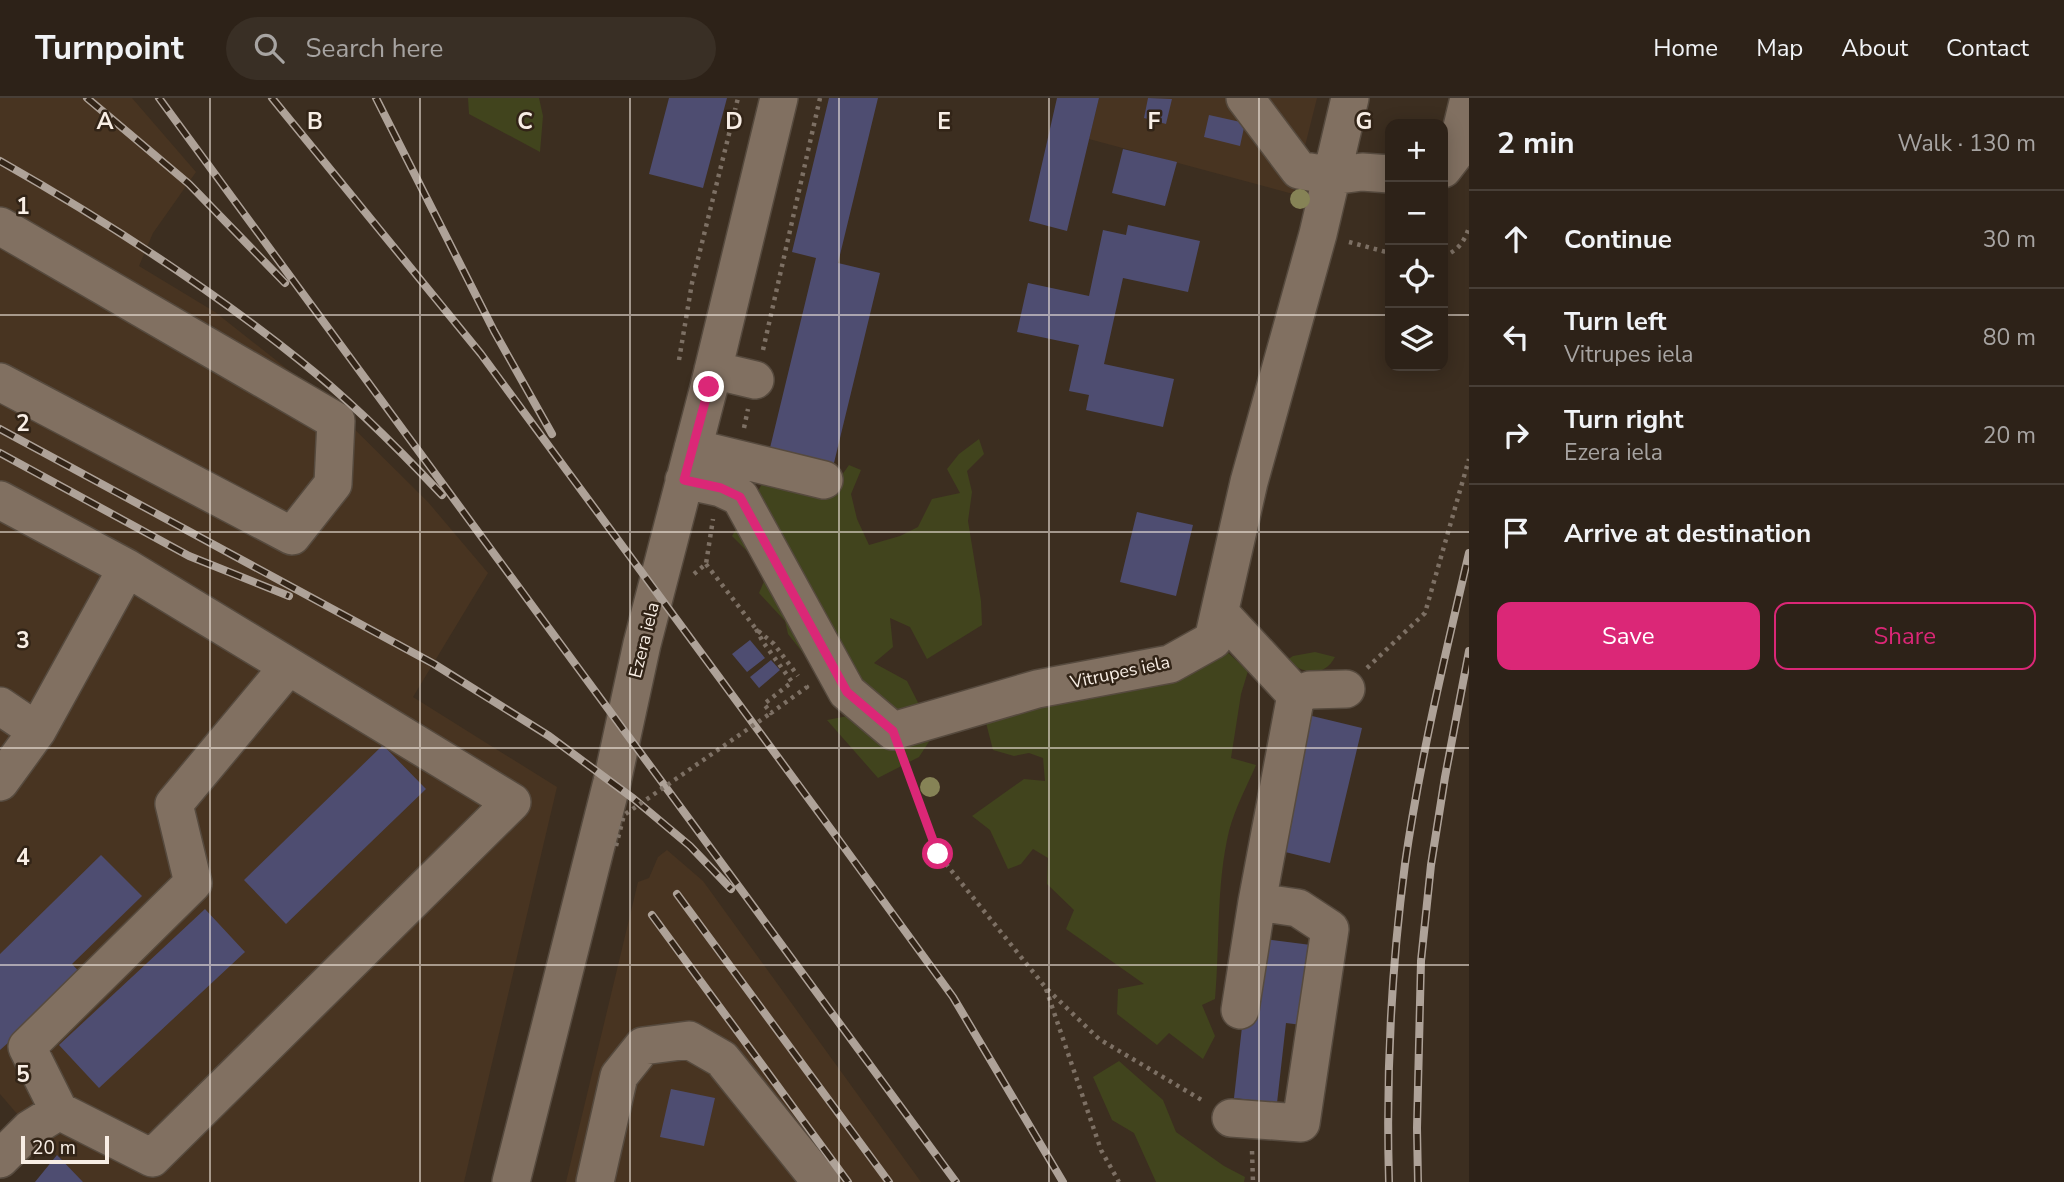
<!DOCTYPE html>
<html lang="en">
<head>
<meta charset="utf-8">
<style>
  :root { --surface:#2d2218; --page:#392f25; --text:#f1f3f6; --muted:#a7a4a2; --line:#483f37; --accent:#db2777 }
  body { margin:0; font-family:"Nunito Sans",sans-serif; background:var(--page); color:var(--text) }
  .controls { position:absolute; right:21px; top:21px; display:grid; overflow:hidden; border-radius:14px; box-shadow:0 4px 18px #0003 }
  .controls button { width:63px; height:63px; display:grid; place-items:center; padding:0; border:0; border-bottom:2px solid var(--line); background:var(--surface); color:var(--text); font:35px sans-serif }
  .scale { position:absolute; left:21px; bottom:18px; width:88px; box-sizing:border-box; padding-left:7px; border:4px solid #f8eee5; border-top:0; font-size:19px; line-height:24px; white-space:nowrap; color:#f8eee5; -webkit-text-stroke:5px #322417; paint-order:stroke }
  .stop { position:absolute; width:21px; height:21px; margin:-16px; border:5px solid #db2777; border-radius:50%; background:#fff }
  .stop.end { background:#db2777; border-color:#fff; box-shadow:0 2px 7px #0008 }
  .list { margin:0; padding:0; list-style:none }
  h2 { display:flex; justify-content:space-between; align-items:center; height:91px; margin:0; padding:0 28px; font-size:30px }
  h2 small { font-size:23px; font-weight:400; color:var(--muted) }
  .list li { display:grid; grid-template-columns:46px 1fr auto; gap:21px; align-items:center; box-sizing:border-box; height:98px; padding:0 28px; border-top:2px solid var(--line) }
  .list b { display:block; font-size:26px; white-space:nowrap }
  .list p { margin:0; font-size:23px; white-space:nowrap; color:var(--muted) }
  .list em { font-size:23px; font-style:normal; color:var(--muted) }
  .actions { display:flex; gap:14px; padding:21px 28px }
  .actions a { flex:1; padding:16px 0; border:2px solid var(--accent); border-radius:14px; text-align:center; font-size:24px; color:var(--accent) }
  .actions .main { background:var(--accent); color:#fff }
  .icon { flex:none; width:38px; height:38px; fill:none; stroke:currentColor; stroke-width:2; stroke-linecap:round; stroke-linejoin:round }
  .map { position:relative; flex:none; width:1469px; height:1084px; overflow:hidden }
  header { display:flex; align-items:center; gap:42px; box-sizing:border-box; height:98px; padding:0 35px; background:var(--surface); border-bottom:2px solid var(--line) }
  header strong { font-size:33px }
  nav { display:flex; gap:38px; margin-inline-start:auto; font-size:24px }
  .search { width:490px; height:63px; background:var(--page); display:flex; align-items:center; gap:18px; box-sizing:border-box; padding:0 24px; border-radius:38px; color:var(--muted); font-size:26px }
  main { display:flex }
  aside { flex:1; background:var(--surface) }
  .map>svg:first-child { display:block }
  .built { fill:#483421 }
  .green { fill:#41441d }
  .building { fill:#4e4d71 }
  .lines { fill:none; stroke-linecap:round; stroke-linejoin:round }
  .minor-casing { stroke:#564a3e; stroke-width:40 }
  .path { stroke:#7d7064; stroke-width:4.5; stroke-dasharray:3.5 5; stroke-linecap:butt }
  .minor { stroke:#817061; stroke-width:37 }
  .rail-casing { stroke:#aea298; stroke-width:8 }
  .rail { stroke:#322417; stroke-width:5; stroke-dasharray:16; stroke-linecap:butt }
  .path-bridge { stroke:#7d7064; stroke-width:4.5; stroke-dasharray:3.5 5; stroke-linecap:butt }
  .tree { fill:#868356 }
  .route { stroke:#db2777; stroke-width:9 }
  .grid { fill:none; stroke:#f8eee5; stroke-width:2; stroke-opacity:0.55 }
  .labels { text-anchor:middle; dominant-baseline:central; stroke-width:5; stroke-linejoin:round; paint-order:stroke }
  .street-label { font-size:18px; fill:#f8eee5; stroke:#322417 }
  .grid-label { font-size:23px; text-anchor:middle; font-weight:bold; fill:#f8eee5; stroke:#322417; stroke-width:5; stroke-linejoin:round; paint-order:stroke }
</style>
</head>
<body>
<header>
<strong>Turnpoint</strong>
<div class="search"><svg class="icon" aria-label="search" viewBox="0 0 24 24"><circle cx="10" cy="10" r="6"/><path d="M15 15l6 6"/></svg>Search here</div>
<nav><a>Home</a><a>Map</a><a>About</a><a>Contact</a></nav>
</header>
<main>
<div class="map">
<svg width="1469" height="1084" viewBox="0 0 1469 1084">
  <rect width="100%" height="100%" fill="#3c2e20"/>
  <path class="built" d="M0 0H132L196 74 153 135 139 168 215 214 320 297 428 404 488 475 413 599 557 689 464 1084H83L30 1031 0 996Z
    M1099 0H1317L1293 96 1089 41Z
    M667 752 703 783 921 1084H566L638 784 649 780 658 759Z"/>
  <path class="green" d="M468 0H539L543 18 540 54 469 16Z
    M979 341 984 356 967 373 972 394 968 423 981 503 982 527 927 561 910 529 890 520 893 549 874 565 907 583 934 636 919 659 878 680 827 622 853 617 803 555 788 536 785 523 759 495 768 474 732 438 766 379 830 394 849 367 861 372 851 396 857 421 869 447 900 438 918 429 932 401 960 395 947 371 959 356Z
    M1224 551 1248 573 1241 596 1231 660 1256 667C1247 688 1235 710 1229 733 1216 787 1220 845 1215 901L1202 907 1215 938 1203 961 1169 935 1157 947 1117 916 1118 891 1144 886 1066 831 1074 812 1047 786 1048 760 1033 751 1021 766 1008 771 990 732 972 718 1024 681 1045 683 1043 660 1029 655 1014 658 993 652 984 617Z
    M1315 554 1335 559C1324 580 1302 576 1287 562L1293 558Z
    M1119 963 1163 1002 1176 1034 1224 1068 1245 1079 1244 1084H1156L1134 1035 1112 1022 1093 979Z"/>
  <path class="building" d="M669 0H727L703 90 649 76Z
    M829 0H878L838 165 880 175 833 369 769 354 816 160 792 154Z
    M1057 0H1099L1067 133 1029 123Z
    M1148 0 1172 1 1166 26 1144 20Z
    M1209 17 1245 25 1240 48 1204 39Z
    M1123 51 1177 64 1165 108 1112 95Z
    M1128 127 1200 143 1188 194 1123 180 1104 266 1174 281 1163 329 1086 312 1089 297 1069 293 1079 247 1017 234 1028 185 1089 198 1103 132 1126 137Z
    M1137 414 1193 427 1176 498 1120 484Z
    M750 542 765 560 747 574 732 556Z
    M771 562 780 572 759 590 750 579Z
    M1308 617 1362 630 1330 765 1277 752Z
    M383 647 426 691 286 826 244 782Z
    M101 757 142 798 72 866 83 878 0 952V856Z
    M205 811 245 854 99 990 59 947Z
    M1265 841 1311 847 1302 927 1286 925 1277 1005 1234 1000 1243 920 1255 921Z
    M671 991 715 1000 704 1048 660 1039Z
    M57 1057 83 1084H35Z"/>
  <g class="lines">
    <g class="minor-casing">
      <path id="minor" d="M1245 0 1299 72 1332 78 1362 74 1390 76
        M1443 71 1456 54 1469 0
        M0 128 336 323 333 386 292 438 0 284
        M713 272 755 282
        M693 350 824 382
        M684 382 721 390 740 399 847 594 893 633 1037 591 1170 566 1213 542 1249 384 1318 136 1350 0
        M0 402 127 470 37 633 0 684
        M1220 515 1296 597 1257 804 1240 912
        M1296 597 1310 592 1346 591
        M0 608 37 633
        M59 1013 27 949 193 785 174 706 288 569
        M1231 1020 1301 1025 1330 831 1298 810 1257 804
        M0 1061 30 1031 59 1013 152 1060 512 704 127 470
        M511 1084 612 684 642 546 709 289 779 0
        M595 1084 619 978 643 948 689 942 722 961 821 1084"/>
    </g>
    <path class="path" d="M1349 144 1390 155
      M1443 158C1457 154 1465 143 1469 129
      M763 252 820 0
      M679 262 692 185 738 0
      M744 330 748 311
      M706 466 756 531 774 546 798 578
      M694 476 706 466 713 421
      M756 531 763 544 792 584 764 606 771 615 807 589 805 588
      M1367 570 1425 515 1469 361
      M904 664 938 756 1046 890 1099 941 1205 1004
      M1046 891 1101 1052 1119 1084
      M1252 1053 1253 1084"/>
    <use href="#minor" class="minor"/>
    <g class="rail-casing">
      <path id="rail" d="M87 0 189 86 285 185
        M159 0 956 1084
        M272 0 481 256 833 734 953 899 1063 1084
        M376 0 494 233 552 336
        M0 63C104 122 205 187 298 261 350 302 397 349 442 397
        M0 331 434 566 549 638 634 701 690 748 731 791
        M0 355 189 458 289 498
        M677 796 889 1084
        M652 817 848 1084
        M1389 1084C1386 978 1391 872 1405 766 1420 661 1445 558 1469 455
        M1418 1084 1417 1030 1421 863 1431 767 1445 679 1469 553"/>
    </g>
    <use href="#rail" class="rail"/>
    <path class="path-bridge" d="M616 748 624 717 771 615"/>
  </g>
  <g class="tree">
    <circle cx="1300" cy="101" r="10"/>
    <circle cx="930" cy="689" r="10"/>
  </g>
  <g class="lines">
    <path class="route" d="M709 289 684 382 721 390 740 399 847 594 893 633 938 756"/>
  </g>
  <path class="grid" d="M210 0V1084M420 0V1084M630 0V1084M839 0V1084M1049 0V1084M1259 0V1084M0 217H1390M1443 217H1469M0 434H1469M0 650H1469M0 867H1469"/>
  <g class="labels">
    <g class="street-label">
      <text transform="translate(644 542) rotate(-76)">Ezera iela</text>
      <text transform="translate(1120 574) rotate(-12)">Vitrupes iela</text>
    </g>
  </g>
  <g class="grid-label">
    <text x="105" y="31">A</text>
    <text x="315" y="31">B</text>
    <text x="525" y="31">C</text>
    <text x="734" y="31">D</text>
    <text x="944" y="31">E</text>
    <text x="1154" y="31">F</text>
    <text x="1364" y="31">G</text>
    <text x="23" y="116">1</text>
    <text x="23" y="333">2</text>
    <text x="23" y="550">3</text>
    <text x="23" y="767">4</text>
    <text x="23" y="984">5</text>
  </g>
</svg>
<div class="controls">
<button>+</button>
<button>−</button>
<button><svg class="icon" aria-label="locate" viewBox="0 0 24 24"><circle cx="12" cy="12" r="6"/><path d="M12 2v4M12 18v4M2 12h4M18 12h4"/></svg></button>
<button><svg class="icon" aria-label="layers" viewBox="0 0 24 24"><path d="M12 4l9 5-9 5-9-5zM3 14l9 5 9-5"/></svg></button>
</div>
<div class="scale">20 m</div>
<div class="stop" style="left:938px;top:756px"></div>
<div class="stop end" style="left:709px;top:289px"></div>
</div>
<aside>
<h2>2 min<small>Walk · 130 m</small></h2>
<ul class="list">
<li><svg class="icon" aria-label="ahead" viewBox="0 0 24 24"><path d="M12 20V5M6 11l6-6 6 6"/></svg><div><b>Continue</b></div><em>30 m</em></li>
<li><svg class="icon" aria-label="left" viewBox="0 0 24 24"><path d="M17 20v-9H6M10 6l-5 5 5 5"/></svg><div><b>Turn left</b><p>Vitrupes iela</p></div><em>80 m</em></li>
<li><svg class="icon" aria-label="right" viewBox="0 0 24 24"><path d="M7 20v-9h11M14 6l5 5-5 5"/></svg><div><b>Turn right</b><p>Ezera iela</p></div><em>20 m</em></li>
<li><svg class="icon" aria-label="arrive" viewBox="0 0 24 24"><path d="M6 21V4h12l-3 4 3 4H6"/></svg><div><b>Arrive at destination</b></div></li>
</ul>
<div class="actions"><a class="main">Save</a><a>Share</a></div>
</aside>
</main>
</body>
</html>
